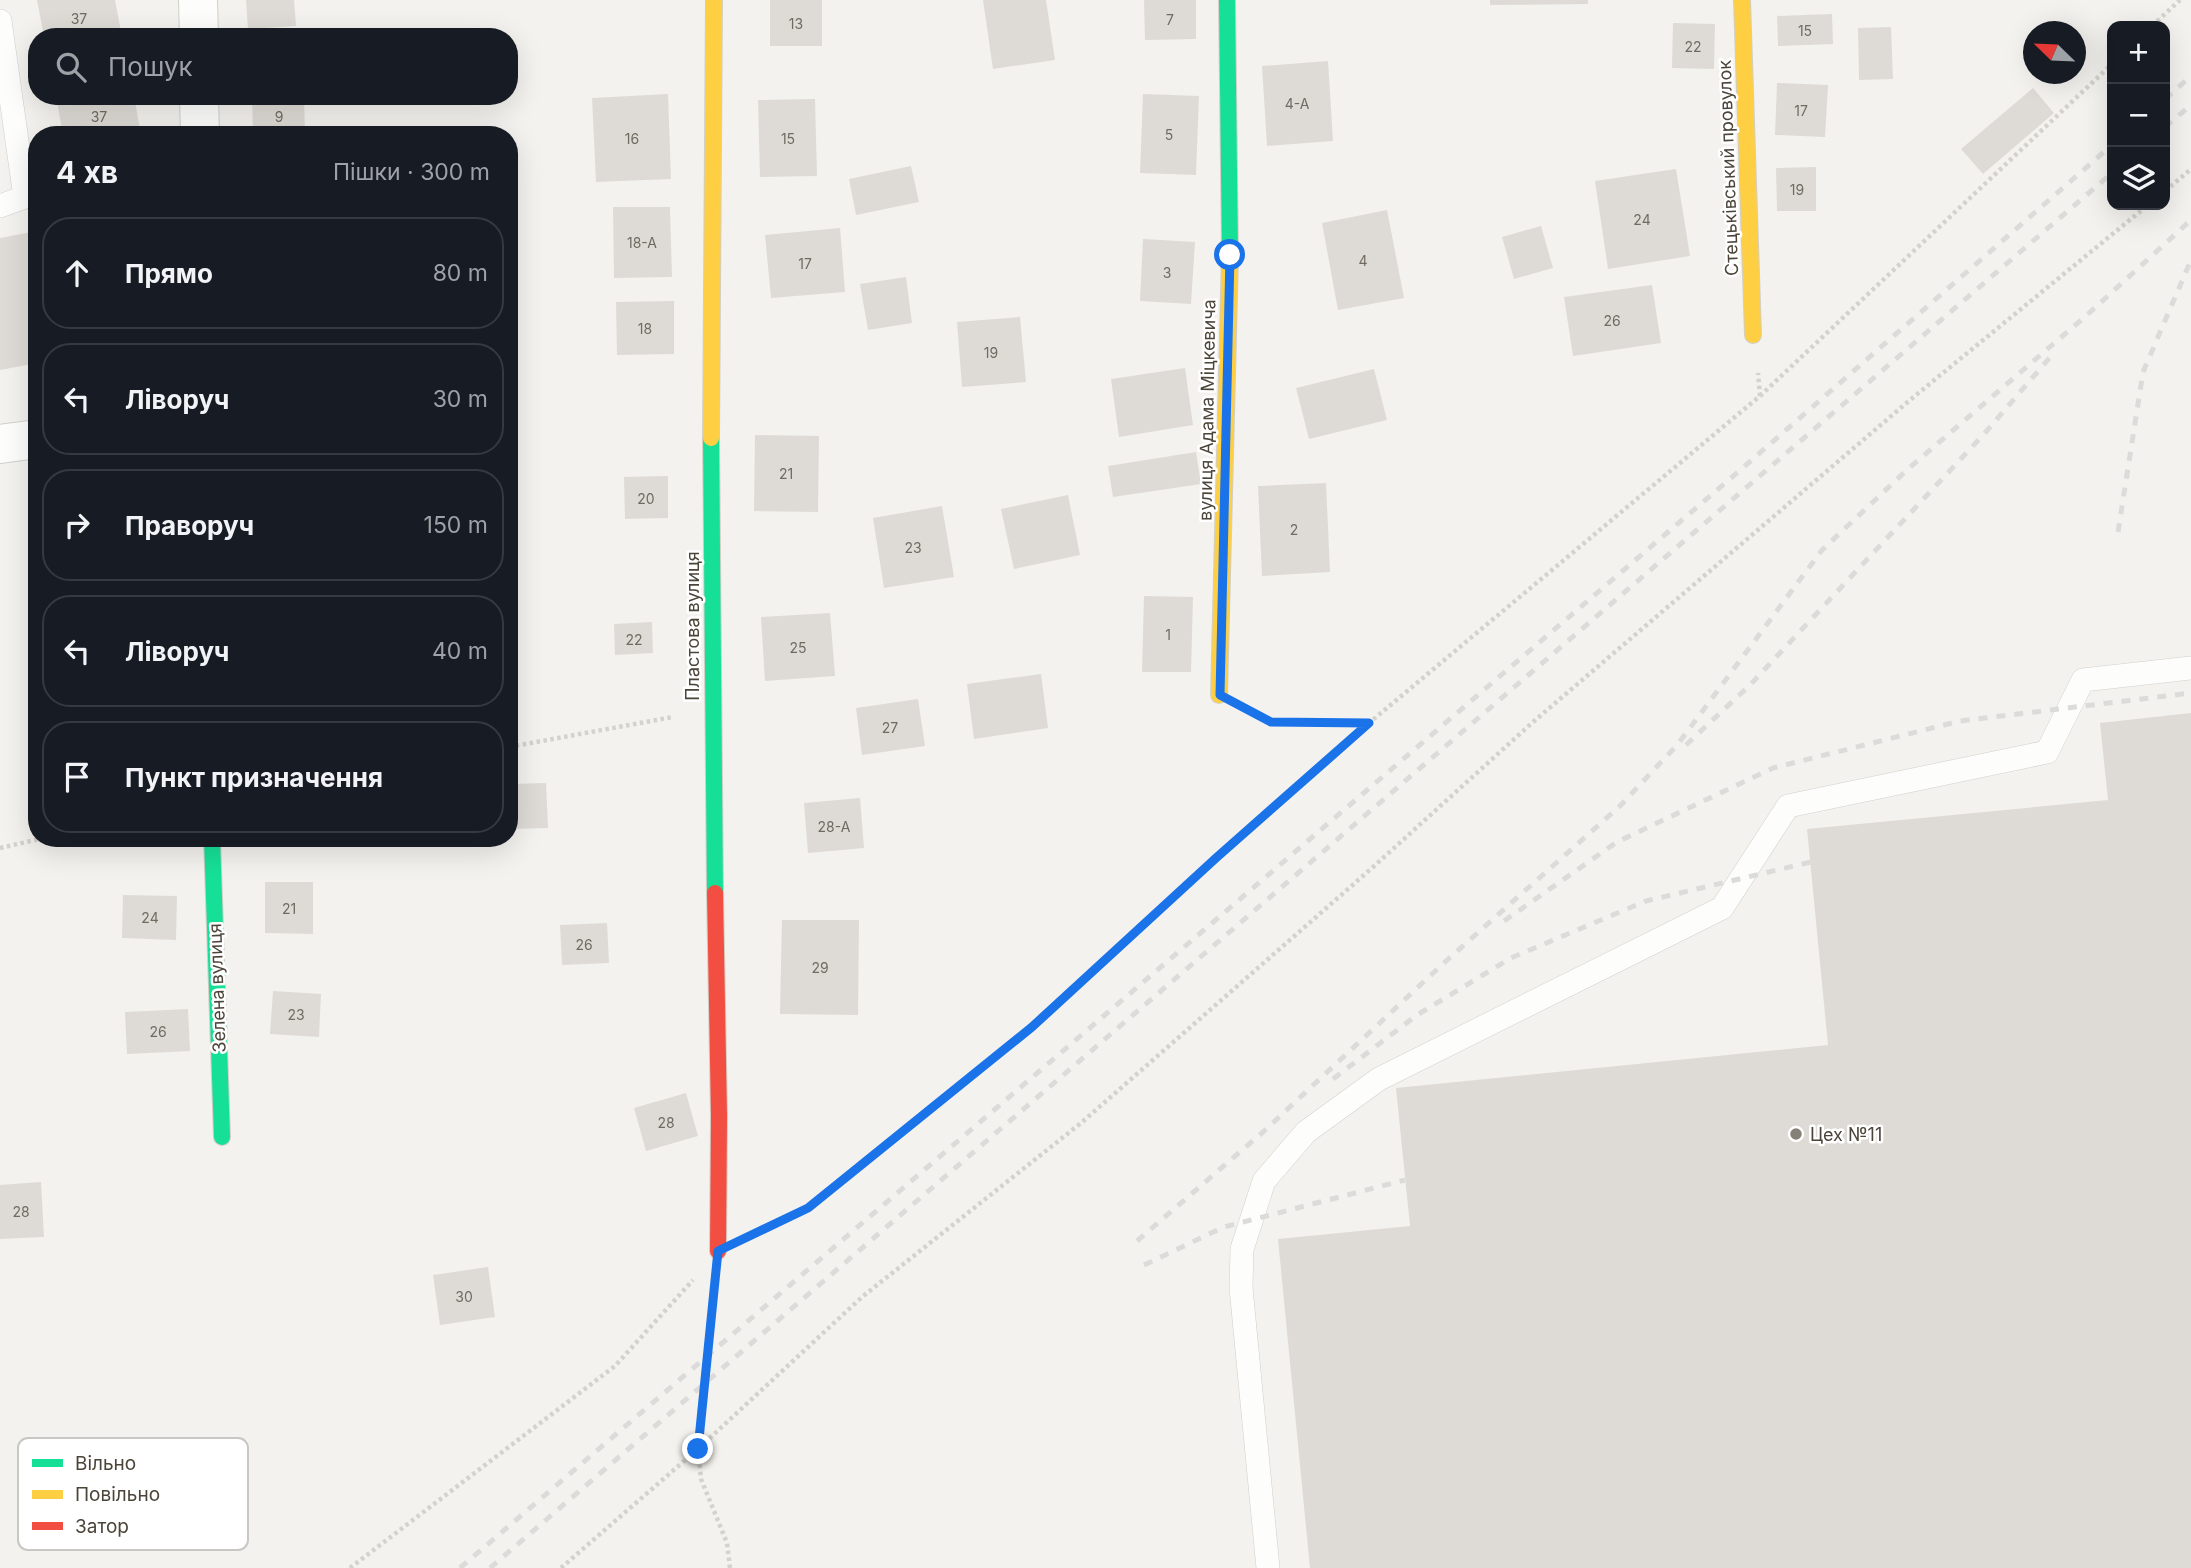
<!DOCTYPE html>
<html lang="uk">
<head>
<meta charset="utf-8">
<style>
  :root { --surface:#171b24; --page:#242831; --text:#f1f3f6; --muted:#9ea1a6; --line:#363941 }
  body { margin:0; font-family:Inter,sans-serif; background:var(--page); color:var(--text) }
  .controls { position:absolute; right:21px; top:21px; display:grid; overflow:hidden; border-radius:14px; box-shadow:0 7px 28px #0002 }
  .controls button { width:63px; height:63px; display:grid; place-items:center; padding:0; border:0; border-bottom:2px solid var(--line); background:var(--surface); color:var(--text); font:35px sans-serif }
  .compass { position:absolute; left:2023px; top:21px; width:63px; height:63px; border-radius:50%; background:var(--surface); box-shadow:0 7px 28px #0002; rotate:293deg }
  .stop { position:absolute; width:21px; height:21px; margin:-16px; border:5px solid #1a73e8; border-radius:50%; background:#fff }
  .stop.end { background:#1a73e8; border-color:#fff; box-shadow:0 2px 7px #0008 }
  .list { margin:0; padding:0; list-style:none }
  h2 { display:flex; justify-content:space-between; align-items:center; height:91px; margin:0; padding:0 28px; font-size:30px }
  h2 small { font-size:23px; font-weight:400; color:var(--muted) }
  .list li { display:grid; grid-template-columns:46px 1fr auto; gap:21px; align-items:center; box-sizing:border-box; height:112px; margin:0 14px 14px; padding:0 14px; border:2px solid var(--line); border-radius:28px }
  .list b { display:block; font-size:26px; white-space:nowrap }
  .list em { font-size:23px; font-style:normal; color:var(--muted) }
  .icon { flex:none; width:38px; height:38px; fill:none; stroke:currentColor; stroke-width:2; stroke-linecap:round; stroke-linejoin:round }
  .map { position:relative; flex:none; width:2191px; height:1568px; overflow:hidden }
  .search { position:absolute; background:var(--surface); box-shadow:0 7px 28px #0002; left:28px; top:28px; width:490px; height:77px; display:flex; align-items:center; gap:18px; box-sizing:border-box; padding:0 24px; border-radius:28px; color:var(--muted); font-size:26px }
  .panel { position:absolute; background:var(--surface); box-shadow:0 7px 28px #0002; left:28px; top:126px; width:490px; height:721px; border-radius:28px }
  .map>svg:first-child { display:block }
  .building { fill:#dedbd6 }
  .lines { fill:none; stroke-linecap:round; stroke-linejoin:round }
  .lane-casing { stroke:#d2d0cb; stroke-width:24 }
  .street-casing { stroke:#d2d0cb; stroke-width:40 }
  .fast-casing { stroke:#d3cfc5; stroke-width:18 }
  .slow-casing { stroke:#d3cfc5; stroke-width:18 }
  .jam-casing { stroke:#d3cfc5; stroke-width:18 }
  .path { stroke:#d3d2cc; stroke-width:4.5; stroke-dasharray:3.5 3.5; stroke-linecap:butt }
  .lane { stroke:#fdfdfc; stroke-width:23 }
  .street { stroke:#fdfdfc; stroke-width:38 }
  .fast { stroke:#16e098; stroke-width:16 }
  .slow { stroke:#ffcf43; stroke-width:16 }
  .jam { stroke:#f24e42; stroke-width:16 }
  .rail { stroke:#dbdbda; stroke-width:5; stroke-dasharray:9 9; stroke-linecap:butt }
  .route { stroke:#1a73e8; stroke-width:9 }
  .poi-dot { fill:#868178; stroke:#fff; stroke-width:2.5 }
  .labels { text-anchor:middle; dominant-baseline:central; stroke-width:5; stroke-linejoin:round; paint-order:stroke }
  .number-label { font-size:14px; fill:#706a61 }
  .street-label { font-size:18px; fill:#4b4439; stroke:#fff }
  .poi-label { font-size:18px; fill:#4b4439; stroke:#fff; text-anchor:start }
  .key { fill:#fff; stroke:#c9c7c4; stroke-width:2 }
  .key-label { font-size:19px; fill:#4b4439 }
</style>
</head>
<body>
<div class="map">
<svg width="2191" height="1568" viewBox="0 0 2191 1568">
  <rect width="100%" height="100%" fill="#f4f2ee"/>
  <path class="building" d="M37 0H115L122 37H44Z
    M246 0H294L296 26 248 29Z
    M770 0H822V46H770Z
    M983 0H1046L1055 60 993 69Z
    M1144 0H1196V39L1145 40Z
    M1490 0H1588V4L1490 5Z
    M1832 14 1833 44 1778 46 1777 16Z
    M1673 23 1715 24 1714 69 1672 68Z
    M1891 27 1893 79 1859 80 1858 28Z
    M1328 61 1333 141 1267 146 1262 66Z
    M1777 83 1828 85 1825 137 1775 135Z
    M2033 88 2054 113 1983 174 1961 149Z
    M668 94 671 179 596 182 592 98Z
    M1143 94 1199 96 1196 175 1140 173Z
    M56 96H134L141 135H63Z
    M252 96H304L305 135H253Z
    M815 99 817 176 760 177 758 100Z
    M911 166 919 202 856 215 849 179Z
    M1816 167V211H1777L1776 168Z
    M1676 169 1690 256 1608 269 1595 181Z
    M613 207H670L672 277 614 278Z
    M1387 210 1404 298 1338 310 1322 223Z
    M1541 226 1553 268 1514 279 1502 237Z
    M840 228 845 292 771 298 765 235Z
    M37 231V363L0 370V238Z
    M1143 239 1195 242 1191 304 1140 301Z
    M906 277 912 323 868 330 860 284Z
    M1652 285 1661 343 1573 356 1564 297Z
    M674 301V354L617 355 616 302Z
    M1020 317 1026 382 962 387 957 322Z
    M1185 368 1193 425 1119 437 1111 379Z
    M1374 369 1387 420 1309 439 1296 388Z
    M755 435 819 436 818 512 754 511Z
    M1196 452 1201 484 1113 497 1108 466Z
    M668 476V518L625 519 624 477Z
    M1326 483 1330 572 1262 576 1258 486Z
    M1068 495 1080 555 1014 569 1001 509Z
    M942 506 954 577 884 588 873 518Z
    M1144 596 1193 597 1191 672H1142Z
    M830 613 835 676 765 681 761 617Z
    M652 622 653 653 615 655 614 624Z
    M1041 674 1048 728 974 739 967 684Z
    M918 699 925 746 862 755 856 708Z
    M2191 713V1568H1310L1278 1239 1410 1226 1396 1088 1828 1045 1807 829 2108 800 2100 723Z
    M546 783 548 828 509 829V784Z
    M860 798 864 848 808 853 804 803Z
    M265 882H313V934L265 933Z
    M123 895 177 896 176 940 122 938Z
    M782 920H859L858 1015 780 1014Z
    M607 923 609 963 562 965 560 925Z
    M273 991 321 994 319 1037 270 1034Z
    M188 1009 190 1051 127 1054 125 1012Z
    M686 1093 698 1136 646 1151 634 1108Z
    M41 1182 44 1237 0 1239V1185Z
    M488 1267 495 1317 440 1325 433 1275Z"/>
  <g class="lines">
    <g class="lane-casing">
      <path id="lane" d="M0 21 25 197 0 206
        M1268 1568 1241 1288 1242 1249 1264 1181 1306 1132 1379 1079 1722 908 1788 806 2047 752 2083 680 2191 668"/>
    </g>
    <g class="street-casing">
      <path id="street" d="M198 0 199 37
        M199 96 200 135
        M0 444 37 439"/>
    </g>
    <g class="fast-casing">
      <path id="fast" d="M1227 0 1230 255
        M711 438 715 893
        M212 838 222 1137"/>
    </g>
    <g class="slow-casing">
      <path id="slow" d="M1742 0 1753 335
        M711 438 714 0
        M1219 695 1230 255"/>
    </g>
    <g class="jam-casing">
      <path id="jam" d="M715 893 719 1116 718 1251"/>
    </g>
    <path class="path" d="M2152 26 2180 0
      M2165 191 2191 169
      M1760 396 2112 64
      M1251 712 1271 722 1369 723 1760 396 1758 373
      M509 747 673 717
      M0 848 44 838
      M755 1233 809 1208 1033 1027 1216 857 1369 723
      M350 1568 615 1366 693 1280
      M561 1568 698 1449 715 1287
      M730 1568 727 1543 701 1479 698 1449 862 1297 1081 1123 1372 868 1533 722 1910 400 2148 205"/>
    <use href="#lane" class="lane"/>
    <use href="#street" class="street"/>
    <use href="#fast" class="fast"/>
    <use href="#slow" class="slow"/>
    <use href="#jam" class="jam"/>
    <path class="rail" d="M2165 99 2191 76
      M2165 127 2191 105
      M2118 532 2143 372 2191 260
      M1686 745 1750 685 1984 434 2052 355
      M1504 921 1617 842 1773 768 1960 721 2191 693
      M1333 1079 1417 1015 1511 958 1646 901 1811 862
      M1137 1241 1263 1132 1446 961 1619 807 1678 744 1822 550 1908 469 2087 315 2191 220
      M1144 1265 1224 1227 1405 1180
      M460 1568 1738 472 2112 145
      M490 1568 2112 173"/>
  </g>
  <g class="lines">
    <path class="route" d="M698 1449 718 1251 808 1208 1032 1027 1216 858 1369 723 1271 722 1220 695 1230 255"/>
  </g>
  <circle class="poi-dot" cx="1796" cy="1134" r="7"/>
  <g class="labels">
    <g class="number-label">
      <text x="79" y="18">37</text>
      <text x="1170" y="19">7</text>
      <text x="796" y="23">13</text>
      <text x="1805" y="30">15</text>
      <text x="1693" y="46">22</text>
      <text x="1297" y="103">4-А</text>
      <text x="1801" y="110">17</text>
      <text x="99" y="116">37</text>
      <text x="279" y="116">9</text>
      <text x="1169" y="134">5</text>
      <text x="632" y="138">16</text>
      <text x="788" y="138">15</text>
      <text x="1797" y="189">19</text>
      <text x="1642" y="219">24</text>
      <text x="642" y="242">18-А</text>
      <text x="1363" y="260">4</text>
      <text x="805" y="263">17</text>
      <text x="1167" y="272">3</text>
      <text x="1612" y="320">26</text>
      <text x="645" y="328">18</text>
      <text x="991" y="352">19</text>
      <text x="786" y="473">21</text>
      <text x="646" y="498">20</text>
      <text x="1294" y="529">2</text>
      <text x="913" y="547">23</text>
      <text x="1168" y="634">1</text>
      <text x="634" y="639">22</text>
      <text x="798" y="647">25</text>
      <text x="890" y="727">27</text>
      <text x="834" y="826">28-А</text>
      <text x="289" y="908">21</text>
      <text x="150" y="917">24</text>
      <text x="584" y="944">26</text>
      <text x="820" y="967">29</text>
      <text x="296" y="1014">23</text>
      <text x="158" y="1031">26</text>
      <text x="666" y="1122">28</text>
      <text x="21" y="1211">28</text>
      <text x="464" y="1296">30</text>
    </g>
    <g class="street-label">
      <text transform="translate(1728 168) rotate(-92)">Стецьківський провулок</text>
      <text transform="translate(1207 410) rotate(-89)">вулиця Адама Міцкевича</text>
      <text transform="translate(692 626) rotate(-90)">Пластова вулиця</text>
      <text transform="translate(217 988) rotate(-92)">Зелена вулиця</text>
    </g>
    <g class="poi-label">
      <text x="1810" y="1134">Цех №11</text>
    </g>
  </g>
  <rect x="18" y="1438" width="230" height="112" rx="10" class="key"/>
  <rect x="32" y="1459" width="31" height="8" fill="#16e098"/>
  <rect x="32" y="1490" width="31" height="9" fill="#ffcf43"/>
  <rect x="32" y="1522" width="31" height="8" fill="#f24e42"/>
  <g class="key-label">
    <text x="75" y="1470">Вільно</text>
    <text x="75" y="1501">Повільно</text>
    <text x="75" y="1533">Затор</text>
  </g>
</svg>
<div class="controls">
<button>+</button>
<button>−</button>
<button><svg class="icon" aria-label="layers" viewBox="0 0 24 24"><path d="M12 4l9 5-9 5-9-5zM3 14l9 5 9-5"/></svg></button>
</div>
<svg class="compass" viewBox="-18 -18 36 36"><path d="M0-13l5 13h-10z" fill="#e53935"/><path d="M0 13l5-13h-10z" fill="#9ea1a6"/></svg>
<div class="stop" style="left:1230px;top:255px"></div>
<div class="stop end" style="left:698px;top:1449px"></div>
<div class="search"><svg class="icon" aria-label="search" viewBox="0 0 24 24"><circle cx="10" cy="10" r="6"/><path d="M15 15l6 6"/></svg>Пошук</div>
<section class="panel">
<h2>4 хв<small>Пішки · 300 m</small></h2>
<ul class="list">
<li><svg class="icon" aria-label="ahead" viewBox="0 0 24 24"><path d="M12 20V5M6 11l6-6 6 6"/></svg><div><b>Прямо</b></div><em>80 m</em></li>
<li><svg class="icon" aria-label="left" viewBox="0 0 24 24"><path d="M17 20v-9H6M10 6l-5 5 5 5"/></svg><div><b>Ліворуч</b></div><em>30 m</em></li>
<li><svg class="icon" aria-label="right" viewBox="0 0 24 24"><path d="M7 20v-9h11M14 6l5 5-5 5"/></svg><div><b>Праворуч</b></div><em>150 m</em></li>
<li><svg class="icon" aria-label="left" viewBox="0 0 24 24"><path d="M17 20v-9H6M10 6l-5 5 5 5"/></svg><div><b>Ліворуч</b></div><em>40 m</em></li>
<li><svg class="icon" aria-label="arrive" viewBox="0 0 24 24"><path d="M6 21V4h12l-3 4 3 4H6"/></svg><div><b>Пункт призначення</b></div></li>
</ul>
</section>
</div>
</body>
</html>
